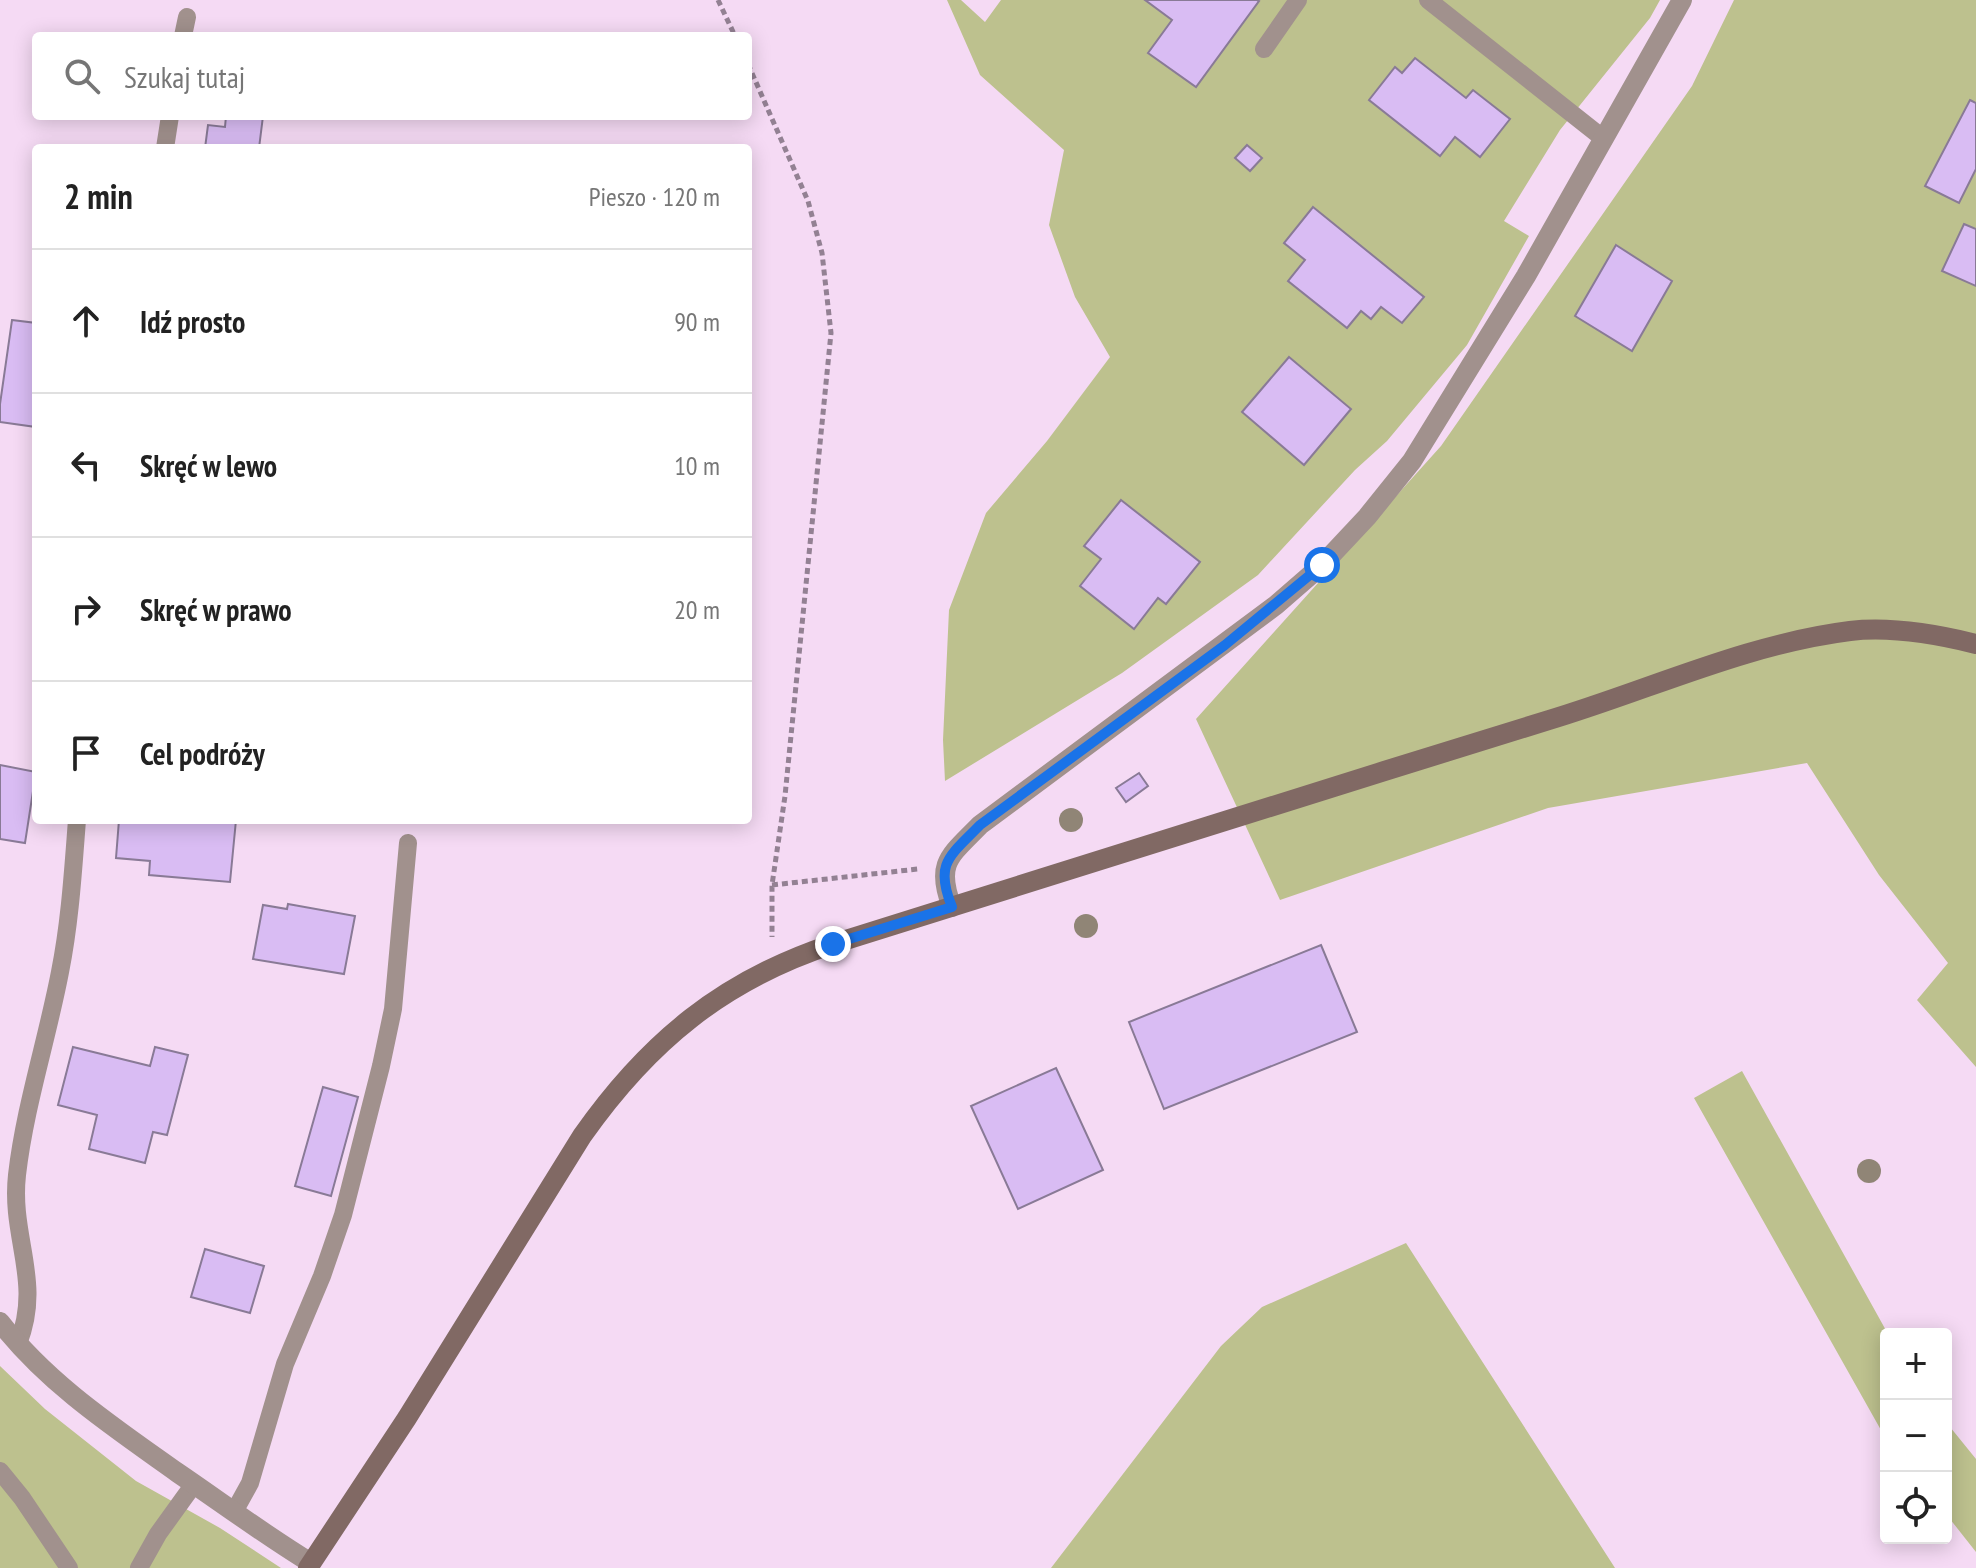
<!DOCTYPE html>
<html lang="pl">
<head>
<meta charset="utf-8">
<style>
  :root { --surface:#fff; --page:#f2f2f2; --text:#222; --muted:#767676; --line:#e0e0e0 }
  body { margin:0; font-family:"PT Sans Narrow",sans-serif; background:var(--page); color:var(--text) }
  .controls { position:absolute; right:24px; bottom:24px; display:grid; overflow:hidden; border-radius:8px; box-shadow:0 4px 20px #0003 }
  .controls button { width:72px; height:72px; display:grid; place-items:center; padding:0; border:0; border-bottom:2px solid var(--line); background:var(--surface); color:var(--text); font:40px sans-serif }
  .stop { position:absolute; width:24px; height:24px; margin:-18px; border:6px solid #1a73e8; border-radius:50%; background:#fff }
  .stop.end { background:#1a73e8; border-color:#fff; box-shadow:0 2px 8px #0008 }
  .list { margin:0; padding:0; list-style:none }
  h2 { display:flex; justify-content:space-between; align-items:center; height:104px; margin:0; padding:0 32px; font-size:34px }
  h2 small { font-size:26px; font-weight:400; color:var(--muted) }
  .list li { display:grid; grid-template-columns:52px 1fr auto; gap:24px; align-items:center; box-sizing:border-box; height:144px; padding:0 32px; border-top:2px solid var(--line) }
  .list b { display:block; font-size:30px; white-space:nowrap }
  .list em { font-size:26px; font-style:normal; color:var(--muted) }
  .icon { flex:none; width:44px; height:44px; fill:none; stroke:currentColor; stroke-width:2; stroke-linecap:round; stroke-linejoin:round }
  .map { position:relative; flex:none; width:1976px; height:1568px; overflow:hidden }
  .search { position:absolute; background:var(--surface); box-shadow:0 4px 20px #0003; left:32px; top:32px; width:720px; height:88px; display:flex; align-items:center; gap:20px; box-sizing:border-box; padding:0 28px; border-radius:8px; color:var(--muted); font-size:30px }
  .panel { position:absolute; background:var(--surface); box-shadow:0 4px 20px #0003; left:32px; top:144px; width:720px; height:680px; border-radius:8px }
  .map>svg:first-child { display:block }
  .green { fill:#bdc18e }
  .building { fill:#d9bcf3; stroke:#897a96; stroke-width:2 }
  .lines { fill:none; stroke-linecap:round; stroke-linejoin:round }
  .path { stroke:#938193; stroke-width:5; stroke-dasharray:6 4; stroke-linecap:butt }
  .lane { stroke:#a1918d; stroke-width:18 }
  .street { stroke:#a1918d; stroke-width:20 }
  .secondary { stroke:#816964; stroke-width:20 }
  .tree { fill:#908576 }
  .route { stroke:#1a73e8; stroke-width:10 }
</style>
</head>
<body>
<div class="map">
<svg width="1976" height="1568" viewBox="0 0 1976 1568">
  <rect width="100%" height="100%" fill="#f5daf4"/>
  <path class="green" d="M947 0H961L985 22 1001 0H1660L1650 18 1560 130 1504 221 1529 236 1467 345 1387 441 1355 470 1258 575 1122 673 945 781 943 740 949 610 986 513 1047 441 1110 357 1075 297 1049 225 1064 150 980 75Z
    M1734 0H1976V1067L1917 1000 1948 963 1879 875 1807 763 1548 808 1280 900 1196 719 1441 446 1692 86Z
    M1742 1071 1888 1334 1886 1439 1694 1098Z
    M1406 1243 1615 1568H1051L1221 1346 1262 1307Z
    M0 1366 45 1409 136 1481 220 1528 281 1568H0Z
    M1946 1422 1976 1459V1552L1946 1514Z"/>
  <path class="building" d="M1145 0H1257L1259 1 1196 87 1148 53 1172 20Z
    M1415 58 1466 98 1473 90 1510 119 1480 157 1455 137 1440 156 1369 100 1395 67 1402 73Z
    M1970 100 1976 103V169L1959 203 1925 186Z
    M226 116H263L259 148H205L208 125 225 127Z
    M1247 145 1262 158 1250 171 1235 158Z
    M1313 207 1424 297 1402 323 1381 307 1371 319 1361 311 1347 328 1288 281 1305 260 1284 243Z
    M1964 224 1976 229V286L1942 271Z
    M1616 245 1672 281 1632 351 1575 316Z
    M12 320 36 323V427L0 422V404Z
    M1289 357 1351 409 1304 465 1242 412Z
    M1121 500 1200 562 1166 604 1158 598 1134 629 1080 586 1101 559 1084 546Z
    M0 765 36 772 25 843 0 839Z
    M1139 773 1148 786 1126 802 1116 788Z
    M119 820H236L230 882 149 875 150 861 116 858Z
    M288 904 355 916 344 974 253 959 263 905 287 909Z
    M1321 945 1357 1032 1164 1109 1129 1022Z
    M73 1047 150 1066 155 1047 188 1055 167 1135 153 1132 145 1163 89 1149 97 1115 58 1105Z
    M1056 1068 1103 1170 1018 1209 971 1106Z
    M323 1087 358 1097 331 1196 295 1186Z
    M205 1249 264 1266 250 1313 191 1297Z"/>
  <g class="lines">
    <path class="path" d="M718 0 735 36
      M748 64 808 201 822 253 831 333 785 796 772 885V937
      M772 885 918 869"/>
    <path class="lane" d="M1428 0 1604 139
      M183 36 187 17
      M1264 49 1298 0
      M165 148 170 116
      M18 1344C43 1281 10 1238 17 1175 25 1106 47 1040 60 972 70 922 73 871 77 820
      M0 1471 22 1498 69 1568
      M234 1512 250 1483 285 1364 322 1276 343 1215 381 1066 393 1009 408 843
      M139 1568 158 1534 194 1484"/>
    <path class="street" d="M952 907C935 863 950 856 980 825L1276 605 1322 565 1367 517 1412 461 1526 276 1682 0
      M0 1322C48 1384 115 1428 178 1473 222 1503 265 1535 311 1563"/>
    <path class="secondary" d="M308 1568 407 1418 582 1136C648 1042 723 980 833 944 1073 871 1310 793 1549 720 1649 690 1746 644 1850 631 1892 626 1936 634 1976 644"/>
  </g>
  <g class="tree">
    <circle cx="1071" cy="820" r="12"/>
    <circle cx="1086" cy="926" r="12"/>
    <circle cx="1869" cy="1171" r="12"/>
  </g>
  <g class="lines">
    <path class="route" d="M833 944 952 907C934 863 950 856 980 825L1225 645 1322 565"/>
  </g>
</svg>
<div class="controls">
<button>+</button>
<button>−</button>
<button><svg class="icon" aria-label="locate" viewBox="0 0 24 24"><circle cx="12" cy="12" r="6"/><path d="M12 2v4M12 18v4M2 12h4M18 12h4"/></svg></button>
</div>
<div class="stop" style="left:1322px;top:565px"></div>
<div class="stop end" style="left:833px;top:944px"></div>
<div class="search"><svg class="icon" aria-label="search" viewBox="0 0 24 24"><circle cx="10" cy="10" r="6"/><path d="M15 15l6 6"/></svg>Szukaj tutaj</div>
<section class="panel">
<h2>2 min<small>Pieszo · 120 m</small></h2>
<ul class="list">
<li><svg class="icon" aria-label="ahead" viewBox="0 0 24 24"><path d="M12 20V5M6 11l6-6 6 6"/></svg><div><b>Idź prosto</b></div><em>90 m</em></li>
<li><svg class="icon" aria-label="left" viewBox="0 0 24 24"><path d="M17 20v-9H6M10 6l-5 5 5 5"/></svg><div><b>Skręć w lewo</b></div><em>10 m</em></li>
<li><svg class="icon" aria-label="right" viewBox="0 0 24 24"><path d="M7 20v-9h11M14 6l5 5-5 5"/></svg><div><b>Skręć w prawo</b></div><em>20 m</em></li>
<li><svg class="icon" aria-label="arrive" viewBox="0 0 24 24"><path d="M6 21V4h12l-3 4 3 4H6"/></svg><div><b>Cel podróży</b></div></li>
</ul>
</section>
</div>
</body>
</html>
